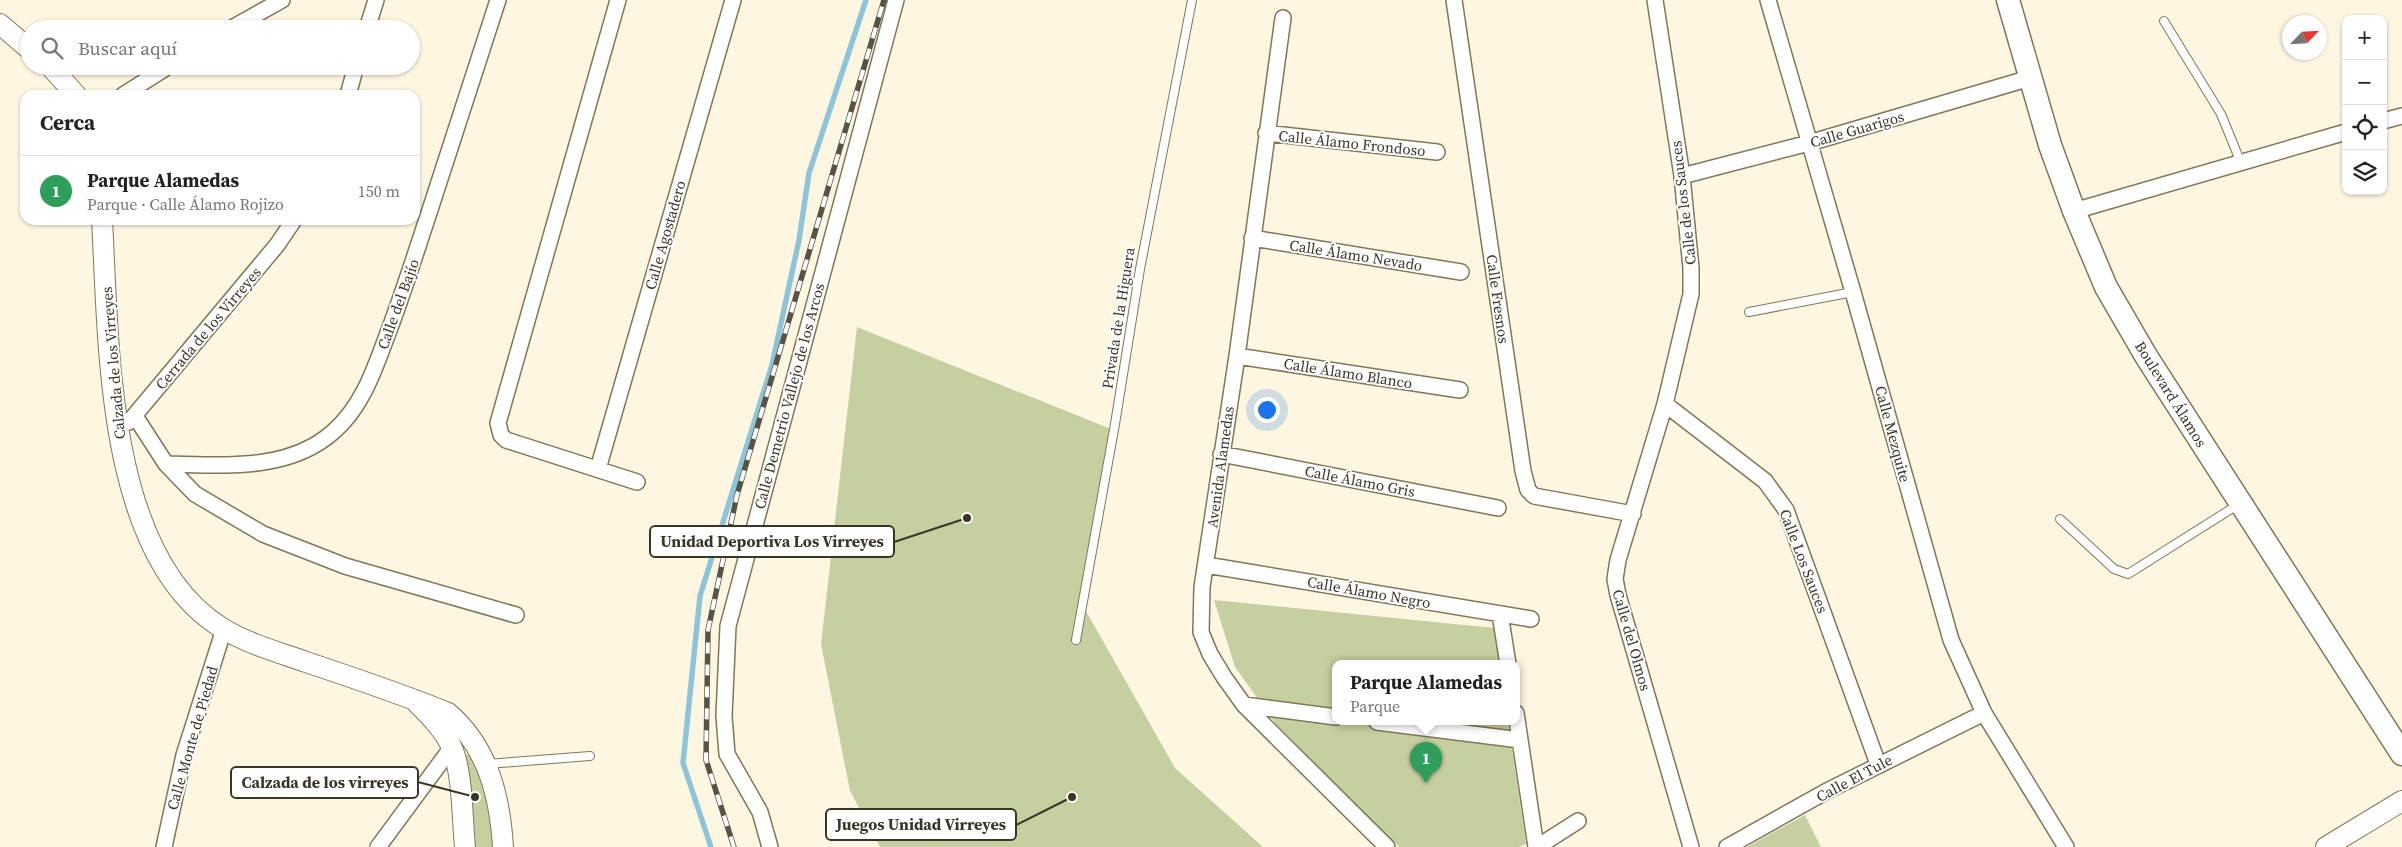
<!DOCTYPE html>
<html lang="es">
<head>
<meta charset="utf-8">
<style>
  :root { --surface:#fff; --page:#f6f6f6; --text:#222; --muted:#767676; --line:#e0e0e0; --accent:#8b441f }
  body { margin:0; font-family:"Source Serif 4",serif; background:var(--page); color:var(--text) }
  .controls { position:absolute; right:15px; top:15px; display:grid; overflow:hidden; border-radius:10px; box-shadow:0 1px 4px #0004 }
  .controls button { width:45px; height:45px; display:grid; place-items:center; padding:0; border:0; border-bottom:1px solid var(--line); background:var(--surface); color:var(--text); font:25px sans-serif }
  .compass { position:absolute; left:2282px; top:15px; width:45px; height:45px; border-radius:50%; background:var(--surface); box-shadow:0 1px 4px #0004; rotate:65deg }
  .you { position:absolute; left:1266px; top:409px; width:18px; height:18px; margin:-12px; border:4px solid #fff; border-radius:50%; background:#1a73e8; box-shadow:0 0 0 8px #1a73e833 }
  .badge { display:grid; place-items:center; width:32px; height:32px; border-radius:50%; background:var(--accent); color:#fff; font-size:16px; font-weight:700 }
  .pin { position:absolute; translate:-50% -41px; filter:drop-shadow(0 1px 2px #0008) }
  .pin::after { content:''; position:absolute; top:26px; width:18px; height:15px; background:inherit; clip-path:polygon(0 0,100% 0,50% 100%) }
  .popup { position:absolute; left:1332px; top:660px; width:188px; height:65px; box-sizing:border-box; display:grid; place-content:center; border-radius:10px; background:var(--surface); filter:drop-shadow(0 1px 4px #0005); font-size:16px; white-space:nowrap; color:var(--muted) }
  .popup b { font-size:19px; color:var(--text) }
  .popup::after { content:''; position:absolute; left:50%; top:100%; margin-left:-10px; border:10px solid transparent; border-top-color:var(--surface) }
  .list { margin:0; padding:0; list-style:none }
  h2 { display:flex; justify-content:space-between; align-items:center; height:65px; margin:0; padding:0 20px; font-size:21px }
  h2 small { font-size:16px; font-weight:400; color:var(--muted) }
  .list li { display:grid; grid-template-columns:32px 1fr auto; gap:15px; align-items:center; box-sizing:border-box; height:70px; padding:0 20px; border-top:1px solid var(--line) }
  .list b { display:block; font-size:19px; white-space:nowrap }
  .list p { margin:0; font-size:16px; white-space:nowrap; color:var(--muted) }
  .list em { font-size:16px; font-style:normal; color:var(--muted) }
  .icon { flex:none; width:28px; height:28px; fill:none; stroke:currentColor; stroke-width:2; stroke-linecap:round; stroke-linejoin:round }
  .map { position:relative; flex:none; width:2402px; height:847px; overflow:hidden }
  .search { position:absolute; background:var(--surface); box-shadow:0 1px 4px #0004; left:20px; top:20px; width:400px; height:55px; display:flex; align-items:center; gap:12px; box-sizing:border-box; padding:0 18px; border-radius:28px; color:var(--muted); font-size:19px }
  .panel { position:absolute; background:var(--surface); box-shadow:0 1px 4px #0004; left:20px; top:90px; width:400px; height:135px; border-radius:15px }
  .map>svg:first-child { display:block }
  .green { fill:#c6cf9f }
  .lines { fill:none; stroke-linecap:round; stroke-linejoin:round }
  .stream { stroke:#8cc4da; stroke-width:5.5 }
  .service-casing { stroke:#807757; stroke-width:10 }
  .minor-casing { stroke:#807757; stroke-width:18 }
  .tertiary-casing { stroke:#807757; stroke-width:22 }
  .secondary-casing { stroke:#807757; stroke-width:25 }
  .service { stroke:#fff; stroke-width:8 }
  .minor { stroke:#fff; stroke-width:15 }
  .tertiary { stroke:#fff; stroke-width:20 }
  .secondary { stroke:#fff; stroke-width:22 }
  .rail-casing { stroke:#575344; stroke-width:5.5 }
  .rail { stroke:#fff; stroke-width:4; stroke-dasharray:11; stroke-linecap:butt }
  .labels { text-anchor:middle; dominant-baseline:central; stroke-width:4; stroke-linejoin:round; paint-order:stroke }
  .street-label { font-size:15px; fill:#393527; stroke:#fff }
  .leader { fill:none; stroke:#393527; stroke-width:2 }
  .callout-dot { fill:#393527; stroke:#fff; stroke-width:2 }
  .callout { fill:#fff; stroke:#393527; stroke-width:2 }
  .callout-label { font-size:16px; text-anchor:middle; font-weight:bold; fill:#393527 }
</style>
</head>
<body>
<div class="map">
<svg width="2402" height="847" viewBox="0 0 2402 847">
  <rect width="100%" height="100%" fill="#fdf7e2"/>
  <path class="green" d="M857 327 1116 431 1082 604 1175 768 1263 847H880L850 791 821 644Z
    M1214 600 1494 628 1499 664H1336V722H1508L1526 844 1519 847H1399L1275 723 1235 667Z
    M474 750 500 847H460L453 765Z
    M1805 815 1821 847H1747Z"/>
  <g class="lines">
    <path class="stream" d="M711 847 683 763 700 596 772 365 799 240 809 173 866 0"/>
    <g class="service-casing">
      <path id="service" d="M2164 21 2221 114 2241 163
        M1749 312 1853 292
        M2060 519 2114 569 2128 574 2239 504
        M1076 640 1115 424 1140 269 1192 0
        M487 764 590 756"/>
    </g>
    <g class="minor-casing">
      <path id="minor" d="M618 0 498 423 501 435 506 440 637 482
        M1454 0 1523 471 1528 490 1534 496 1633 514
        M1655 0 1682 176 1691 268V294L1665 404 1618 560 1615 579 1618 595 1691 847
        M1768 0 1853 292 1951 640 1984 713 2066 847
        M1283 18 1237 356 1202 587 1201 632 1210 654 1224 677 1244 705 1387 847
        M230 29 282 0
        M367 29 376 0
        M123 95 169 66
        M348 95 356 66
        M2383 121 2402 116
        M1266 133 1437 152
        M1682 176 1809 143 2030 78
        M2074 211 2346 132
        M1252 238 1461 272
        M1237 356 1460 390
        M1665 404 1765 481 1786 510 1878 764
        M135 416 166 464 195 494 263 534 345 566 516 615
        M129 422 277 245 294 220
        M1221 454 1498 508
        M166 464C222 465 288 472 333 432 360 409 373 374 385 341 401 300 414 258 428 216 451 144 475 72 498 0
        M598 469 733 0
        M1206 565 1531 619
        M1500 614 1508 664
        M1244 705 1336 717
        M1516 713 1536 847
        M1377 722 1520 740
        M164 847 184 755 224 629
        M378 847 452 747
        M770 847 760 812 727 754 724 716 728 626 896 0
        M1537 847 1578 821
        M1727 847 1827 791 1984 713"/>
    </g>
    <g class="tertiary-casing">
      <path id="tertiary" d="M0 24 29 49
        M50 66 76 95
        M102 220C109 342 105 556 222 628 248 644 278 652 306 662 354 678 402 694 448 713 488 747 500 797 503 847
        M417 703C430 716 445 731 452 748 463 774 462 818 465 847
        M2326 847 2402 801"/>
    </g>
    <g class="secondary-casing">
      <path id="secondary" d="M2008 0 2050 145 2074 211 2106 287 2146 356 2402 754"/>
    </g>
    <use href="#service" class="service"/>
    <use href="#minor" class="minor"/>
    <use href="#tertiary" class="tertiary"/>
    <use href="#secondary" class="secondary"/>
    <g class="rail-casing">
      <path id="rail" d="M734 847 706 760 708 630 737 495 884 0"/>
    </g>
    <use href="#rail" class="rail"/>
  </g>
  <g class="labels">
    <g class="street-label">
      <text transform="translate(1857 129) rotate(-16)">Calle Guarigos</text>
      <text transform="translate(1352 143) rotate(6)">Calle Álamo Frondoso</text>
      <text transform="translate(1683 203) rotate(-97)">Calle de los Sauces</text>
      <text transform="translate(665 235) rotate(-74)">Calle Agostadero</text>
      <text transform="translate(1356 255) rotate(9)">Calle Álamo Nevado</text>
      <text transform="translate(1498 299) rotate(82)">Calle Fresnos</text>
      <text transform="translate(398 304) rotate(-70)">Calle del Bajío</text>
      <text transform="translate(1118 318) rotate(-81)">Privada de la Higuera</text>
      <text transform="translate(208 328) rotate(-50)">Cerrada de los Virreyes</text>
      <text transform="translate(113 363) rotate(-95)">Calzada de los Virreyes</text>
      <text transform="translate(1348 373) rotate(9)">Calle Álamo Blanco</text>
      <text transform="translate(2171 394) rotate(58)">Boulevard Álamos</text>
      <text transform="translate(789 396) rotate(-75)">Calle Demetrio Vallejo de los Arcos</text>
      <text transform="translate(1893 434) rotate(75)">Calle Mezquite</text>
      <text transform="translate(1220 467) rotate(-82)">Avenida Alamedas</text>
      <text transform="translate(1360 481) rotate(11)">Calle Álamo Gris</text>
      <text transform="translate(1804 561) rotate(69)">Calle Los Sauces</text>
      <text transform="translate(1369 592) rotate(10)">Calle Álamo Negro</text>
      <text transform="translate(1632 640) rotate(74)">Calle del Olmos</text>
      <text transform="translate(192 738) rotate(-74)">Calle Monte de Piedad</text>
      <text transform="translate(1854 778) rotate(-28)">Calle El Tule</text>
    </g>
  </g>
  <path class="leader" d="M967 518L894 542M475 797L418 782M1072 797L1016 825"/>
  <g class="callout-dot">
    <circle cx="967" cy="518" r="5"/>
    <circle cx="475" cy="797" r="5"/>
    <circle cx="1072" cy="797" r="5"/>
  </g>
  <g class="callout">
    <rect x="650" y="526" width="244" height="31" rx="5"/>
    <rect x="231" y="767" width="187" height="31" rx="5"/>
    <rect x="826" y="809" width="190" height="31" rx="5"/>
  </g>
  <g class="callout-label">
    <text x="772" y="547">Unidad Deportiva Los Virreyes</text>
    <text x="325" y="788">Calzada de los virreyes</text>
    <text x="921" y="830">Juegos Unidad Virreyes</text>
  </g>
</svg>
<div class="controls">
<button>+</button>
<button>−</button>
<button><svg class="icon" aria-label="locate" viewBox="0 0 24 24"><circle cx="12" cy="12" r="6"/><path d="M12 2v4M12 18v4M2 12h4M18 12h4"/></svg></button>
<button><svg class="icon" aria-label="layers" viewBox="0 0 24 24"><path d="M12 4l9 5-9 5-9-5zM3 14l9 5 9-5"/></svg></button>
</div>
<svg class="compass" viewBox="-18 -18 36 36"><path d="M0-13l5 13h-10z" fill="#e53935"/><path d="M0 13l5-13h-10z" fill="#767676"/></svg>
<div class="you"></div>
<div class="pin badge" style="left:1426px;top:783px;background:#2e9e5b">1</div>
<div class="popup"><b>Parque Alamedas</b>Parque</div>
<div class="search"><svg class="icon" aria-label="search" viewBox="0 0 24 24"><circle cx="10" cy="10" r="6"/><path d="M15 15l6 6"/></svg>Buscar aquí</div>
<section class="panel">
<h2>Cerca<small></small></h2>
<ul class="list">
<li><span class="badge" style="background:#2e9e5b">1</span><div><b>Parque Alamedas</b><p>Parque · Calle Álamo Rojizo</p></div><em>150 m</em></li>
</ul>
</section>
</div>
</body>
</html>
